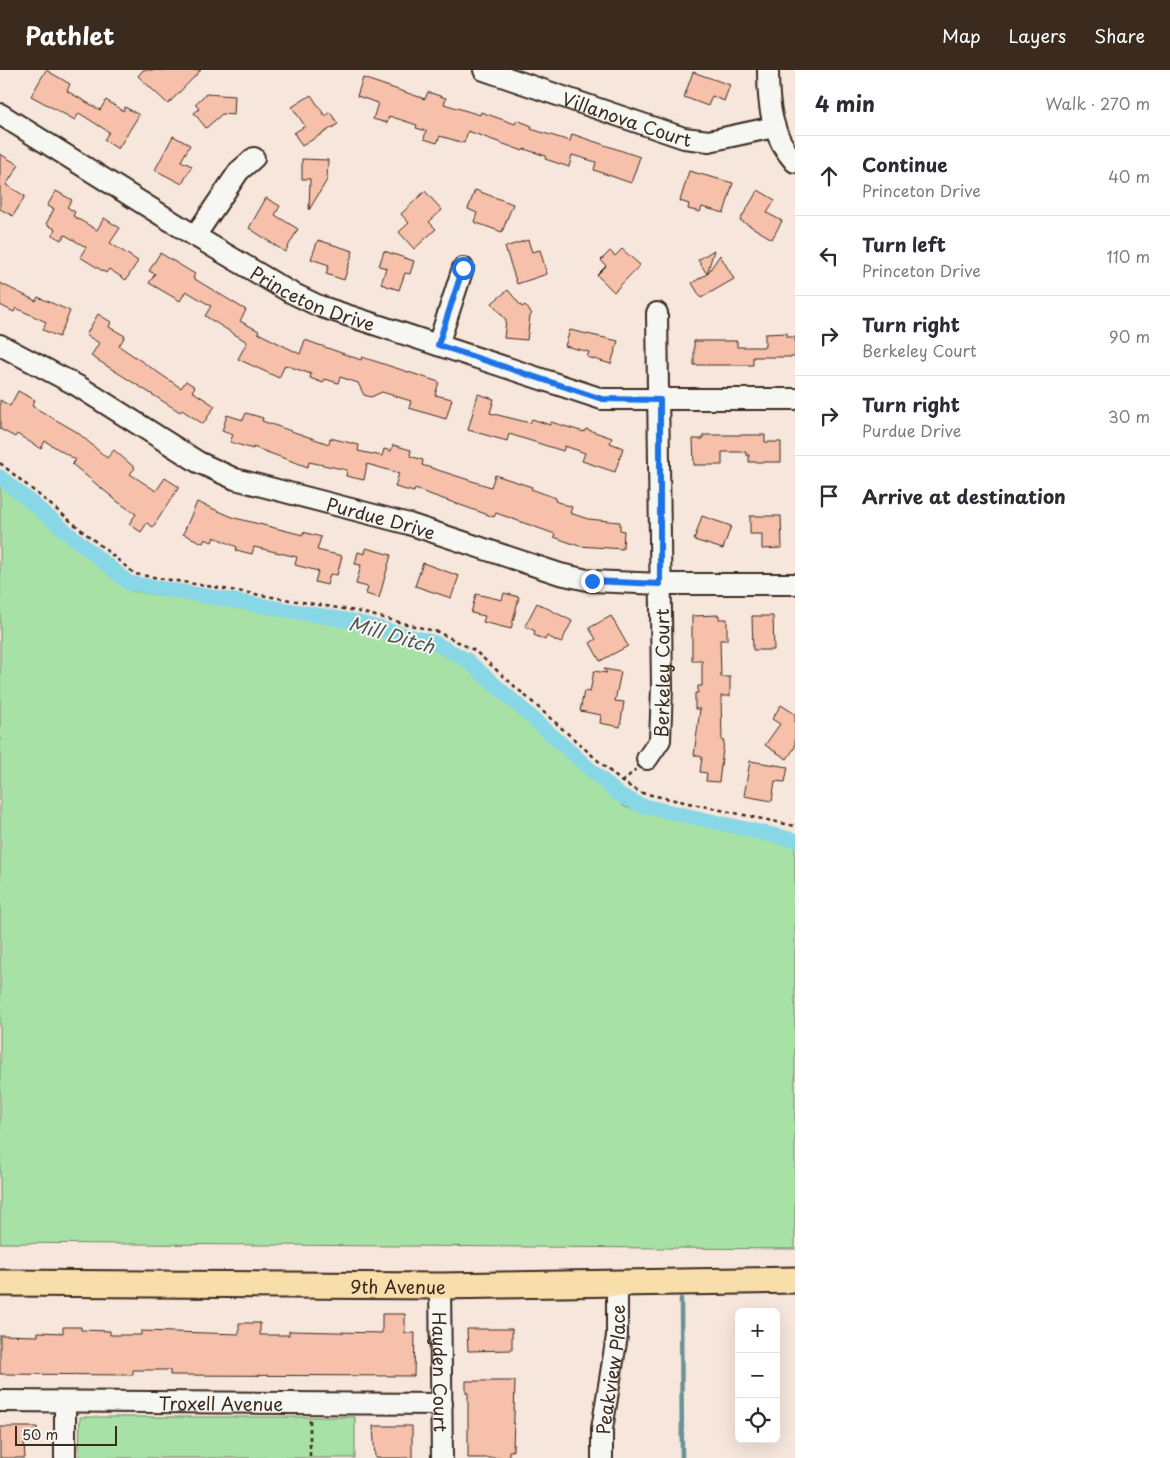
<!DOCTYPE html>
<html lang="en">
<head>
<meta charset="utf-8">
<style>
  :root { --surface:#fff; --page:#f7f7f7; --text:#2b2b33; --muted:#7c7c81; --line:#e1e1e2; --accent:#3b2a1e }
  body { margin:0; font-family:"Playpen Sans",sans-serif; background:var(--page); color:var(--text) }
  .controls { position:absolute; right:15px; bottom:15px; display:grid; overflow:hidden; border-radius:8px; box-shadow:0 5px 20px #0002 }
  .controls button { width:45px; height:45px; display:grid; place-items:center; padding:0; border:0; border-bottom:1px solid var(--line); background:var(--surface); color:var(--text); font:25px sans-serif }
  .scale { position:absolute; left:15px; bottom:12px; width:102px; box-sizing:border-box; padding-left:5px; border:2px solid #3b2a1e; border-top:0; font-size:14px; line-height:18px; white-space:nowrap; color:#3b2a1e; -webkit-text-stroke:4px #f6f6f2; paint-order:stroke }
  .stop { position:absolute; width:15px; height:15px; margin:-11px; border:4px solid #1a73e8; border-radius:50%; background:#fff }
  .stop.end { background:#1a73e8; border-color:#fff; box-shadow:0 1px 5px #0008 }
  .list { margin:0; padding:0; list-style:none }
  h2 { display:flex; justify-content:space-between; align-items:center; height:65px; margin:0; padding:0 20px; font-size:21px }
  h2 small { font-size:16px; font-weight:400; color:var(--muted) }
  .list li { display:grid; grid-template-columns:32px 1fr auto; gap:15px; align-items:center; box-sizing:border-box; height:80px; padding:0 20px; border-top:1px solid var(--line) }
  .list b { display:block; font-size:19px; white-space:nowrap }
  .list p { margin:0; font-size:16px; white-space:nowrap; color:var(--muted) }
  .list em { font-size:16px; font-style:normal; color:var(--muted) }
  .icon { flex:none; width:28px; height:28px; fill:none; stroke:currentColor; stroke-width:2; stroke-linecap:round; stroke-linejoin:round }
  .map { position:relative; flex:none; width:795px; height:1388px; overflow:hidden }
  header { display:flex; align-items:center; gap:30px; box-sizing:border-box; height:70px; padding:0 25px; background:var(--accent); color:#fff }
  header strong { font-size:24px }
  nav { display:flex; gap:28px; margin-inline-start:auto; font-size:18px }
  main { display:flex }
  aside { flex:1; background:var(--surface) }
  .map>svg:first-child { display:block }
  .green { fill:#a7e1a6; stroke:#718662 }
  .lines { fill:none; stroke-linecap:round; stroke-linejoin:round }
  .stream { stroke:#699296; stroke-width:4.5 }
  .canal { stroke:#88d7e6; stroke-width:15 }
  .building { fill:#f6c0aa; stroke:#3b2a1e }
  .minor-casing { stroke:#3b2a1e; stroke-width:24 }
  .major-casing { stroke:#3b2a1e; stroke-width:29 }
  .path { stroke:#3b2a1e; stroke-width:2.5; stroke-dasharray:4 4; stroke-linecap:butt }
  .minor { stroke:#f6f6f2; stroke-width:20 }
  .major { stroke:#f8deab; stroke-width:25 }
  .route { stroke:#1a73e8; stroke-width:6 }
  .labels { text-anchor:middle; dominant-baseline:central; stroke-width:4; stroke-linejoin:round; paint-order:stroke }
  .street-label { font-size:18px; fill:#3b2a1e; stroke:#f6f6f2 }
  .water-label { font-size:19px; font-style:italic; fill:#4e5550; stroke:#f6f6f2 }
</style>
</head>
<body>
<header>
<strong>Pathlet</strong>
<nav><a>Map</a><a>Layers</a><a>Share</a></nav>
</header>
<main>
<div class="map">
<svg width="795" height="1388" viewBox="0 0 795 1388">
  <rect width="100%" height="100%" fill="#f6e6dc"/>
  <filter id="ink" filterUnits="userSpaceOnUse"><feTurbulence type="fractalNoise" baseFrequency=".02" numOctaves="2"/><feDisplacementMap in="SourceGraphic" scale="10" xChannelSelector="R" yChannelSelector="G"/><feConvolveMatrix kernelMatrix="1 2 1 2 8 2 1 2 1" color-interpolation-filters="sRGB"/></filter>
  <g filter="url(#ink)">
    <path class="green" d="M0 411 132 521 355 555 433 578 460 591 625 737 795 775V1179L0 1173Z
      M80 1347H355V1388H79Z"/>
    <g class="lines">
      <path class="stream" d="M681 1229 682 1388"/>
      <path class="canal" d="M0 407 129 513 352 551 435 573 467 590 618 724 640 735 795 770"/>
    </g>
    <path class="building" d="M46 0 70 14 67 21 100 40 106 30 123 41 125 37 139 45 118 79 104 70 109 62 79 43 75 50 31 26Z
      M143 0H201L168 34 138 6Z
      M693 2 730 15 724 31 712 26 708 36 684 27Z
      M363 8 425 29 428 22 446 28 444 34 480 45 481 42 515 54 517 50 532 56 531 59 570 71 572 64 640 87 631 113 594 100 596 92 572 85 569 97 545 89 546 86 524 79 523 81 468 61 464 73 440 66 437 73 424 69 426 61 416 58 417 55 389 46 387 53 373 49 378 33 357 26Z
      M206 24 235 26 234 45 222 44 206 58 194 43 199 39 195 34Z
      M311 25 325 46 330 42 338 54 302 76 294 63 305 56 292 37Z
      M173 66 190 75 181 91 192 96 182 114 155 100Z
      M0 84 19 95 6 115 25 126 13 146 0 139Z
      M302 89 328 90 327 110 309 140 310 109H302Z
      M689 101 733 113 724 143 702 137 700 142 688 139 689 134 680 131Z
      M475 120 513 134 502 162 474 152 477 143 468 139Z
      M758 120 775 130 767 143 782 151 772 169 740 150Z
      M56 121 72 130 67 137 75 142 73 146 97 160 104 148 120 158 110 173 138 191 126 210 109 199 106 203 80 187 86 177 65 165 61 170 52 165 55 159 46 154 54 139 47 136Z
      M425 121 442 140 429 152 436 159 414 179 399 162 409 153 401 144Z
      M266 128 280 136 275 145 298 159 285 182 249 158Z
      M318 170 353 181 344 210 326 204 329 195 311 189Z
      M528 170 532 182 540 180 547 204 517 214 505 177Z
      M622 179 640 195 614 222 597 205 606 196 601 190 610 181 615 186Z
      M714 180 707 204 720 185 734 209 701 228 692 213 707 204 698 190Z
      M384 181 414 191 410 204 405 203 399 220 381 214 386 198 379 196Z
      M160 183 195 204 193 208 246 240 240 251 259 261 258 263 300 284 305 270 361 290 362 287 439 312 435 325 452 329 446 349 409 338 411 331 382 322 371 327 364 325 358 313 340 307 338 313 325 309 323 313 310 308 311 304 285 295 279 308 238 289 247 272 205 246 211 236 186 221 180 231 149 213 155 204 149 201Z
      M0 213 36 231 38 227 70 241 59 267 43 260 46 252 16 238 14 242 0 235Z
      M508 220 522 237 525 235 532 244 530 246 527 270 504 268 506 250 492 233Z
      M98 244 111 252 109 257 125 266 119 276 181 318 186 311 195 317 192 321 215 336 203 354 182 340 180 342 91 286 99 273 86 265Z
      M570 260 618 271 611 294 587 287 589 282 565 276Z
      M787 263V267H795V287H753V295H694V271H737V277H765V264Z
      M18 321 35 330 32 336 77 362 107 388 114 380 135 398 130 404 156 421 165 408 179 417 153 457 147 453 141 462 129 454 136 444 118 432 72 394 76 390 45 371 41 379 17 364 15 367 0 359V330L10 336Z
      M478 324 494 329 490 343 530 353 532 349 550 355 551 352 584 362 586 359 612 368 610 373 623 378 615 402 582 391 585 383 565 376 563 381 509 364 507 371 468 360Z
      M246 343 263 348 262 351 329 374 330 368 359 375 358 381 382 386 384 379 391 381 393 375 411 380 410 386 423 390 422 395 491 417 495 405 532 417 531 419 556 428 555 431 572 437 570 443 588 449 620 452V460L624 461 623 479 579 476 554 467 555 464 496 443 494 447 415 419 414 422 395 417 399 403 367 394 364 410 346 406 347 400 309 392 308 397 253 377V379L230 372 233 365 222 361 227 345 243 350Z
      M703 365H765V372H781V392H749V385H746V382H722V395H694L693 369H703Z
      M197 432 235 448 303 465V462L321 467 317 480 342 486 337 505 330 504 327 515 315 512 318 501 295 495 297 487 254 477 252 484 236 480 237 477 214 467 212 472 205 469 203 473 183 464Z
      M702 446 731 456 723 479 694 470Z
      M750 446H781L782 478 762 479V464H750Z
      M366 478 391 485 379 528 366 524 368 517 356 514 361 495 355 494 358 482 365 484Z
      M423 493 459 506 451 528 415 516Z
      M504 523 519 527 511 559 483 552 485 546 471 543 476 524 502 530Z
      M537 533 572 551 561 573 547 566 545 570 534 565 535 561 525 556Z
      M719 545V549H727V570H720L721 607H730V626H721L722 671H724L719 712 706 711 707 703 700 702 702 687 694 685 700 639H695V623H698V616H702V591H692V546Z
      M611 546 628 576 600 591 590 573 596 569 589 558Z
      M752 546H773L774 580H753Z
      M604 599 621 602 615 631 624 632 620 657 600 653 601 645 580 641 584 621 590 622 594 601 607 603Z
      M781 635 795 644V677L787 689 765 675 780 654 772 649Z
      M750 691 788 697 785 712 775 711 772 731 744 726Z
      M382 1244H405V1263H415L414 1306 170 1305V1300H133V1305L0 1304V1265L38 1266V1262L63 1263V1257H81V1260L110 1261V1265H141V1261L239 1264V1253H260V1265H289V1261L382 1263Z
      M467 1259H512V1280L468 1281Z
      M466 1311H515L513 1381H509V1388H468V1323H466Z
      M373 1356H412V1388H375Z
      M0 1357H37V1372H24L25 1388H0Z"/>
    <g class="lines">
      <g class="minor-casing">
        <g id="minor">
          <path id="s1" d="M484 0 684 68 709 71 774 57"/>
          <path d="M768 0C768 34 771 66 795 92"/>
          <path id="s2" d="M0 44 195 166 288 221 319 236 602 329H795"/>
          <path d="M195 166 239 101 254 88"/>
          <path id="s3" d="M0 275 78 316 198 392 235 409 409 454 560 504 592 511 660 514H795"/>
          <path d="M438 275 463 198"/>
          <path id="s4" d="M647 689 660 670 662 618 657 243"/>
          <path id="s5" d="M440 1216 442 1388"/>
          <path id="s6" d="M0 1331 442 1334"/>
          <path d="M65 1332V1388"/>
          <path id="s7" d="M602 1388V1359L617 1266V1213"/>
        </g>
      </g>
      <g class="major-casing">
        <g id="major">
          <path id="s8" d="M0 1213 440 1216 795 1210"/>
        </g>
      </g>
      <path class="path" d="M0 393 135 504 356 541 438 562 474 580 622 712 642 723 795 756
        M622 712 636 699
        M310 1350V1388"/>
      <use href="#minor" class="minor"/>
      <use href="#major" class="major"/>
    </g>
  </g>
  <g class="lines" filter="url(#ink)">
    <path class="route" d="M463 198 438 275 602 329 660 330V514L592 511"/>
  </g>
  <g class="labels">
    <g class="street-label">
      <text stroke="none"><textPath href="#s1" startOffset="151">Villanova Court</textPath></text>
      <text stroke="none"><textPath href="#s2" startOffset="364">Princeton Drive</textPath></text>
      <text stroke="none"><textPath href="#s3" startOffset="422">Purdue Drive</textPath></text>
      <text stroke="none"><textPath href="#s4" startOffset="90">Berkeley Court</textPath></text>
      <text stroke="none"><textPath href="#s8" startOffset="398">9th Avenue</textPath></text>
      <text stroke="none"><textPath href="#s7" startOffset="89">Peakview Place</textPath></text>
      <text stroke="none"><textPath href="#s5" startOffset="86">Hayden Court</textPath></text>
      <text stroke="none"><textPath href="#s6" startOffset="221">Troxell Avenue</textPath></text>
    </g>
    <g class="water-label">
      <text transform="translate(392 564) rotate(16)">Mill Ditch</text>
    </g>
  </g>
</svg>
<div class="controls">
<button>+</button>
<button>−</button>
<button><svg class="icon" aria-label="locate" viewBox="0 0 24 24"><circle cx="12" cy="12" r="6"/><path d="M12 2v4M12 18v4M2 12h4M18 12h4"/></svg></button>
</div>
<div class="scale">50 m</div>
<div class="stop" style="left:463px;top:198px"></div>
<div class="stop end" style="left:592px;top:511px"></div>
</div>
<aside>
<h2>4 min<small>Walk · 270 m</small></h2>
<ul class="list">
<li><svg class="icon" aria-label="ahead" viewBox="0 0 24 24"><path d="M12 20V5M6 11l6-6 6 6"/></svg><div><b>Continue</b><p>Princeton Drive</p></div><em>40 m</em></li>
<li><svg class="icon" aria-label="left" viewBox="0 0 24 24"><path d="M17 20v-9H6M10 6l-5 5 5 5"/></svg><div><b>Turn left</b><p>Princeton Drive</p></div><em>110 m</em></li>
<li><svg class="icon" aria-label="right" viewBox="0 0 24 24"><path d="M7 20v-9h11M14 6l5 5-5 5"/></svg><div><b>Turn right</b><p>Berkeley Court</p></div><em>90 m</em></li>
<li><svg class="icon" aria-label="right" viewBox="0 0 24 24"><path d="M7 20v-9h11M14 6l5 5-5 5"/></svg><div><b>Turn right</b><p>Purdue Drive</p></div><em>30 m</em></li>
<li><svg class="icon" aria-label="arrive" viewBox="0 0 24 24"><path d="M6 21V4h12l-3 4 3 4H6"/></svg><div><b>Arrive at destination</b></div></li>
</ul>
</aside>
</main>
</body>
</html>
